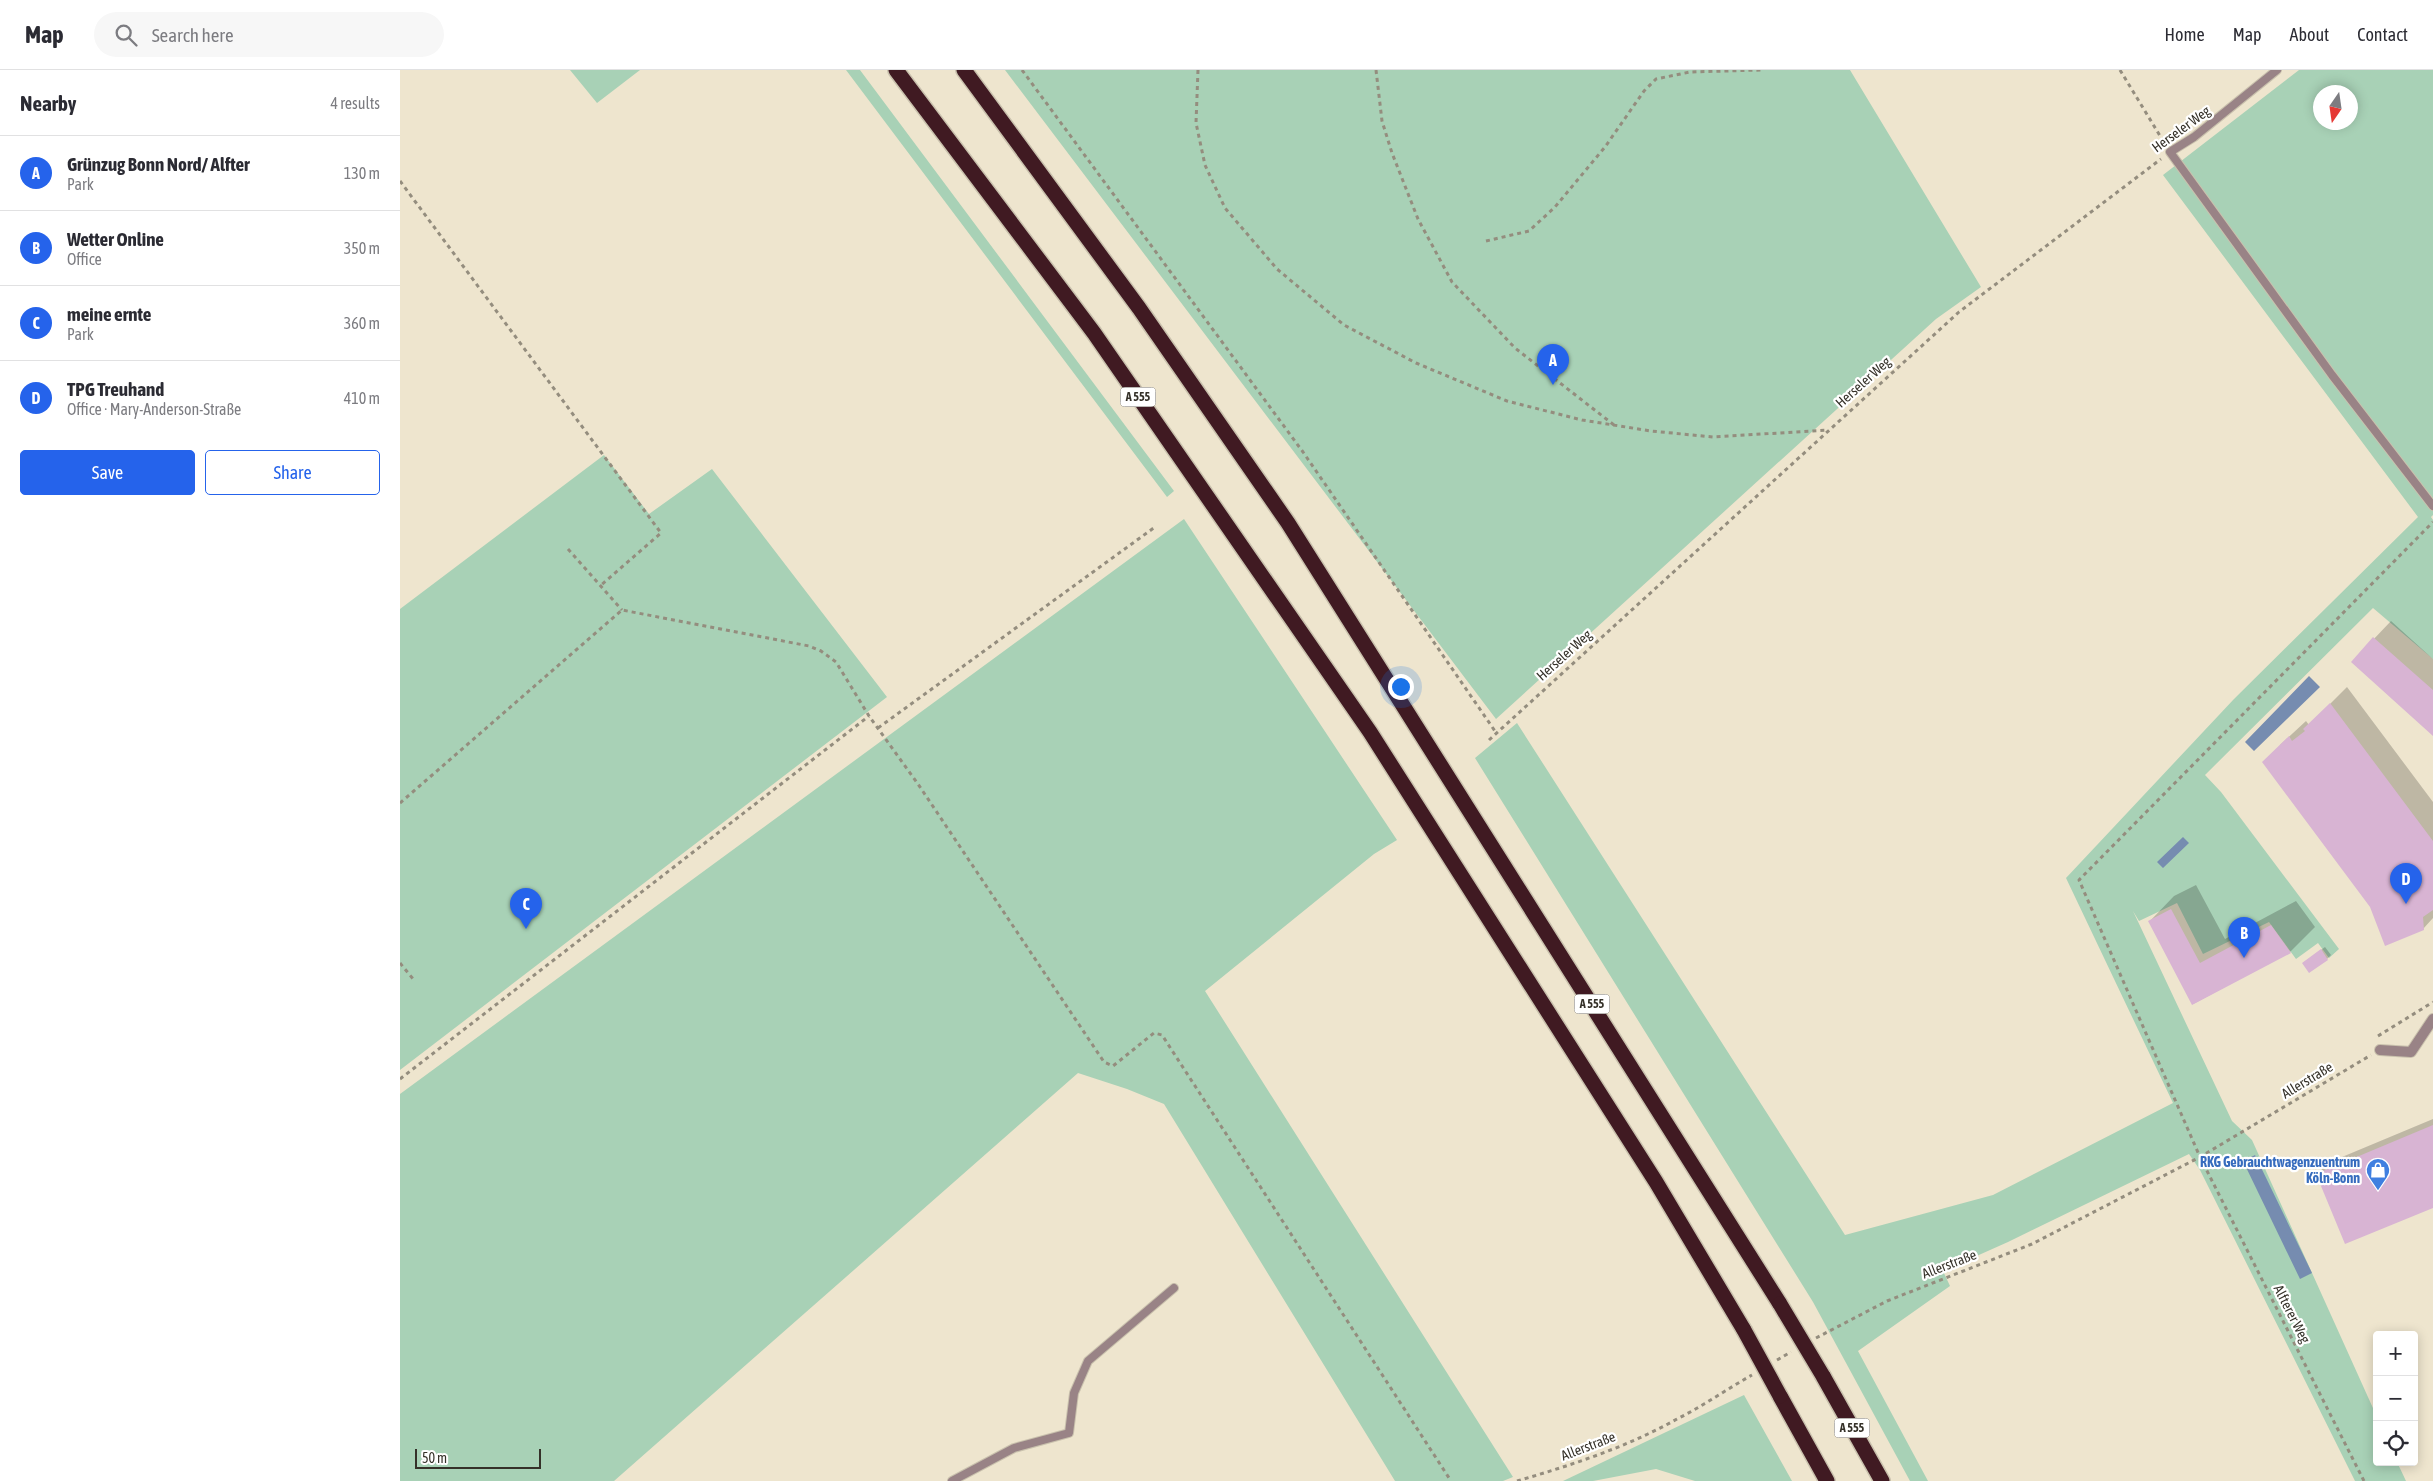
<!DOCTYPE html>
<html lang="en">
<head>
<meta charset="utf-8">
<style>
  :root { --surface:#fff; --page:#f7f7f7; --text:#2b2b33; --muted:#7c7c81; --line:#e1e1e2; --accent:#2563eb }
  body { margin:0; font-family:"Asap Condensed",sans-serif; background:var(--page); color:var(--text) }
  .controls { position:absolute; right:15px; bottom:15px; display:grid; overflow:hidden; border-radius:5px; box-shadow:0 2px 12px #0003 }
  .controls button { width:45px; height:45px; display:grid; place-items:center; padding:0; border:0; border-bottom:1px solid var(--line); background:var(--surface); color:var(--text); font:25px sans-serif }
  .compass { position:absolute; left:1913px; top:15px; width:45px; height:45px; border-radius:50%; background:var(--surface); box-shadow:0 2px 12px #0003; rotate:193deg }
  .scale { position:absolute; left:15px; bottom:12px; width:126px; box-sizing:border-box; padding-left:5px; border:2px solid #353129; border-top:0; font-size:14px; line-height:18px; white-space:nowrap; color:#353129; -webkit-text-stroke:4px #fff; paint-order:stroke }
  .you { position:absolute; left:1000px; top:616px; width:18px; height:18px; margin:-12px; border:4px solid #fff; border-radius:50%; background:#1a73e8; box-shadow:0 0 0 8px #1a73e833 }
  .badge { display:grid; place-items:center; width:32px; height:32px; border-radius:50%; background:var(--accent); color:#fff; font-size:16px; font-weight:700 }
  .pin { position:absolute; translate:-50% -41px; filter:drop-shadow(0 1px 2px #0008) }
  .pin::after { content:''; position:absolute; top:26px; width:18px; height:15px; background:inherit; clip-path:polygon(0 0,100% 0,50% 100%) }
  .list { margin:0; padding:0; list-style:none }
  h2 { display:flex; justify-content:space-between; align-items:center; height:65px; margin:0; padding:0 20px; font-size:21px }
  h2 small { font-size:16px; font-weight:400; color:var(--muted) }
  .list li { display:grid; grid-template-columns:32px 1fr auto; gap:15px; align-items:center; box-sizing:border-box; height:75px; padding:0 20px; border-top:1px solid var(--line) }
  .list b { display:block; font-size:19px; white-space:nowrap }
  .list p { margin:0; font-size:16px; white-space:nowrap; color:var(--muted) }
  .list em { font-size:16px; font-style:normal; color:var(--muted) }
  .actions { display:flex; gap:10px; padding:15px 20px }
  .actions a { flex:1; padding:11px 0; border:1px solid var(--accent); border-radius:5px; text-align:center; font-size:18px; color:var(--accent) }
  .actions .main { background:var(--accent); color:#fff }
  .icon { flex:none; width:28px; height:28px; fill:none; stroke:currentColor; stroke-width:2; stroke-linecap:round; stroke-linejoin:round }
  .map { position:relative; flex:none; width:2033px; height:1411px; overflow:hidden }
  header { display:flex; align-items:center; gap:30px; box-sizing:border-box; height:70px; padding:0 25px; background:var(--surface); border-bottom:1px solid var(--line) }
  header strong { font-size:24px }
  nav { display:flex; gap:28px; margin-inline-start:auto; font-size:18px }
  .search { width:350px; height:45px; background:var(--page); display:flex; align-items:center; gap:12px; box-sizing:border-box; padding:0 18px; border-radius:28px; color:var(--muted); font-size:19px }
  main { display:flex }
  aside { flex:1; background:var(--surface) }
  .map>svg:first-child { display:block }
  .green { fill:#a8d1b6; fill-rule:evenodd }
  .water { fill:#768cb0 }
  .shadow { fill:#0003 }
  .building { fill:#d8b4d3 }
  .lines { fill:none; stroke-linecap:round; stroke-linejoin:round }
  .lane-casing { stroke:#c9c1ad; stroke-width:10 }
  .street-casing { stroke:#c9c1ad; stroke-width:12 }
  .highway-casing { stroke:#c9c1ad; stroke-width:18 }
  .path { stroke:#948d7e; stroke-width:3; stroke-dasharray:4 4; stroke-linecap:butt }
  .lane { stroke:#998386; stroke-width:8 }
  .street { stroke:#998386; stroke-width:10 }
  .highway { stroke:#401a22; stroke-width:15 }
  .highway-bridge-casing { stroke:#c9c1ad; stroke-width:18; stroke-linecap:butt }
  .highway-bridge { stroke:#401a22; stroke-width:15 }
  .labels { text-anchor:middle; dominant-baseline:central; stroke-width:4.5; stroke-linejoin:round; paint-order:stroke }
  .shield { fill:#fff; stroke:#726f69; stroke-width:1 }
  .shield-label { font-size:12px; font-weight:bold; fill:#353129 }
  .street-label { font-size:14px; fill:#353129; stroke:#fff }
  .shop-label { font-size:14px; font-weight:bold; fill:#366cbe; stroke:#fff; text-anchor:end }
</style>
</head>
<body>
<header>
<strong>Map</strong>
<div class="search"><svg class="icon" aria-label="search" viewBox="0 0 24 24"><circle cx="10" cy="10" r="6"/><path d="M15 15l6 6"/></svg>Search here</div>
<nav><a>Home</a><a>Map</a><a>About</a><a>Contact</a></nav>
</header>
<main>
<aside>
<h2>Nearby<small>4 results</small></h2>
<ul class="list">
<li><span class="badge">A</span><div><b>Grünzug Bonn Nord/ Alfter</b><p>Park</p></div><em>130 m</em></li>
<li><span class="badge">B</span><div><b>Wetter Online</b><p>Office</p></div><em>350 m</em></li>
<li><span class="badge">C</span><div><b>meine ernte</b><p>Park</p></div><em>360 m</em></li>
<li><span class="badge">D</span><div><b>TPG Treuhand</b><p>Office · Mary-Anderson-Straße</p></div><em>410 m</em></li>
</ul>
<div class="actions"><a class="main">Save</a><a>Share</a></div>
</aside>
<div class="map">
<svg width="2033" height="1411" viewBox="0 0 2033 1411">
  <rect width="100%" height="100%" fill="#eee5ce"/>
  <path class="green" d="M170 0H240L197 33Z
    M446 0H460L774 421 767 427Z
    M605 0H1450L1581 217 1536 249 1096 649Z
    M1899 0H2033V445L2031 447 2033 450V589L1973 538 1805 705 1821 722 1939 879 1929 888 1918 873 1896 889 1869 852 1803 884 1777 833 1739 851 1733 841 1832 1051 1852 1070 1977 1347V1392H1997L2006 1411H1955L1800 1100 1789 1084 1608 1172 1543 1201 1550 1216 1458 1281 1528 1411H1510L1413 1232 1075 688 1117 653 1445 1165 1593 1125 1773 1033 1666 808 1834 629 2018 447 1763 105ZM1920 22H1950V52H1920Z
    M204 385 249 444 312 399 487 627 0 1000V539Z
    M784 449 997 770 974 784 805 921 1113 1407 1103 1411H995L764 1034 727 1019 678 1003 214 1411H0V1024Z
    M1344 1325 1392 1411H1295L1256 1399 1193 1411H1163Z"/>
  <path class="water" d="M1909 606 1920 617 1854 681 1845 672Z
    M1783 767 1789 773 1763 798 1757 792Z
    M1855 1085 1912 1203 1900 1209 1843 1091Z"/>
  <path class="shadow" d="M1991 551 2033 589V664L1952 592Z
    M1947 617 2033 732V848L2023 859 1971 837 1880 675 1906 651 1909 655Z
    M1796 815 1825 869 1896 831 1915 857 1890 882 1793 934 1750 851 1774 826Z
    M1925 877 1931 885 1927 889 1903 893Z
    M2033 1049V1137L1917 1104 1930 1092Z"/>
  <path class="building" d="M1973 567 2033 620V666L1951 592Z
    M1930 633 2033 771V840L2023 847 2024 860 1985 876 1970 837 1862 692 1889 666 1892 671 1905 661 1903 659Z
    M1771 839 1800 893 1871 855 1891 883 1792 935 1748 851Z
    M1921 879 1928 890 1909 903 1902 893Z
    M2033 1055V1138L1945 1174 1916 1104Z"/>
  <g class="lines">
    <g class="lane-casing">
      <path id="lane" d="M1877 0 1794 67 1770 82 1932 305 2033 436
        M552 1411 614 1378 669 1363 674 1323 688 1291 774 1218"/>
    </g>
    <g class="street-casing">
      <path id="street" d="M1980 980 2011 982 2033 949"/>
    </g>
    <g class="highway-casing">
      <path id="highway" d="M496 0 694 263 970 662 1256 1112 1344 1260
        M564 0 739 238 888 453 1380 1234
        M1423 1306 1482 1411
        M1380 1326 1427 1411"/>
    </g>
    <path class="path" d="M622 0 903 382 1097 664
      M798 0 796 53 805 95 825 138 877 199 944 255 1016 293 1107 331 1182 350 1251 361 1313 367 1428 360
      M976 0 982 51 992 83 1018 149 1052 212 1115 278 1214 355
      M1720 0 1765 74
      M0 111 261 463 200 516
      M1086 171 1129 161 1155 137 1205 77 1244 21 1256 9 1290 2 1361 0
      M168 479 222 540
      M478 658 755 457
      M1089 670 1559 242 1761 89
      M0 733 222 540 409 576 421 581 436 592 469 646 518 714 704 992 713 996 754 963 762 965 1051 1411
      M0 893 14 910
      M1978 966 2033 932
      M0 1009 469 646
      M1416 1268 1487 1231 1632 1174 1800 1087 1971 985
      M1377 1290 1391 1282
      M1117 1411C1172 1395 1227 1377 1277 1349 1303 1336 1327 1319 1352 1305
      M1964 1411 1800 1087 1679 810 2033 452"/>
    <use href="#lane" class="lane"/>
    <use href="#street" class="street"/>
    <use href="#highway" class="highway"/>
    <g class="highway-bridge-casing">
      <path id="highway-bridge" d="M1380 1234 1423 1306
        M1344 1260 1380 1326"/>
    </g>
    <use href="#highway-bridge" class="highway-bridge"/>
  </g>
  <defs>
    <g id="shop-pin" transform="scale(1.25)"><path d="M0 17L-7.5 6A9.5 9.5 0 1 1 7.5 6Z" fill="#3f7fe0" stroke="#fff"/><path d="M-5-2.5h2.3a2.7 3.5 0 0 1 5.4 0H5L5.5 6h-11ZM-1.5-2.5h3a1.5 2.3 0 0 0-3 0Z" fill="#fff"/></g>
  </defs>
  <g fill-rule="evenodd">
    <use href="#shop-pin" x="1978" y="1100"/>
  </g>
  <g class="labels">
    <g class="shield">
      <rect x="720.5" y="317.5" width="35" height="19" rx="4"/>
      <rect x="1174.5" y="924.5" width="35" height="19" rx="4"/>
      <rect x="1434.5" y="1348.5" width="35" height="19" rx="4"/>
    </g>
    <g class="shield-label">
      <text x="738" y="327">A 555</text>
      <text x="1192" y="934">A 555</text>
      <text x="1452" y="1358">A 555</text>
    </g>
    <g class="street-label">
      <text transform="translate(1781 59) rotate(-36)">Herseler Weg</text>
      <text transform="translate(1463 312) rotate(-42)">Herseler Weg</text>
      <text transform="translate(1164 585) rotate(-42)">Herseler Weg</text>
      <text transform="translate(1907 1010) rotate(-31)">Allerstraße</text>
      <text transform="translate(1549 1194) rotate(-21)">Allerstraße</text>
      <text transform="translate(1892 1244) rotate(63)">Alfterer Weg</text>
      <text transform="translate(1188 1376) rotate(-21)">Allerstraße</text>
    </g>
    <g class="shop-label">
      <text x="1960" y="1092">RKG Gebrauchtwagenzuentrum<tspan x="1960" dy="16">Köln-Bonn</tspan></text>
    </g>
  </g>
</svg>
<div class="controls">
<button>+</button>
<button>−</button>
<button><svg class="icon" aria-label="locate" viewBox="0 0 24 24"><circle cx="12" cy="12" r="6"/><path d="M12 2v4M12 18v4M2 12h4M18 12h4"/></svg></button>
</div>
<svg class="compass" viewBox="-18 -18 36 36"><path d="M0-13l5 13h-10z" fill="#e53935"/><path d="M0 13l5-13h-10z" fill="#7c7c81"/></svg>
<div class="scale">50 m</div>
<div class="you"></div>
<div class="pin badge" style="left:1153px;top:315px">A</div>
<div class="pin badge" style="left:1844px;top:888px">B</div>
<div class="pin badge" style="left:126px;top:859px">C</div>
<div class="pin badge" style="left:2006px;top:834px">D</div>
</div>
</main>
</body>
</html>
